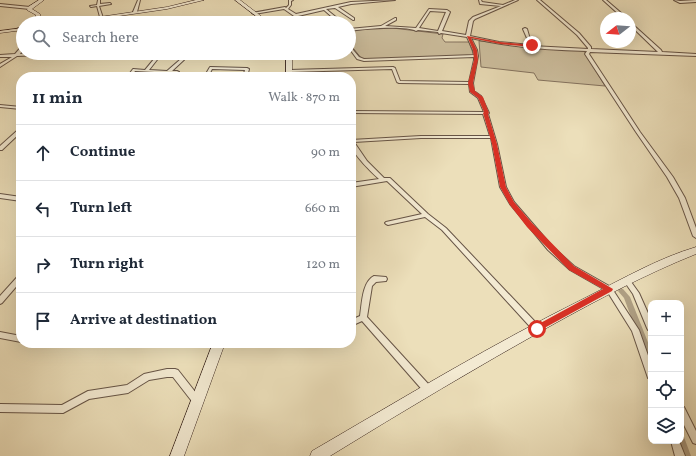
<!DOCTYPE html>
<html lang="en">
<head>
<meta charset="utf-8">
<style>
  :root { --surface:#fff; --page:#f2f2f3; --text:#1f2937; --muted:#747a83; --line:#e0e1e3 }
  body { margin:0; font-family:Vollkorn,serif; background:var(--page); color:var(--text) }
  .controls { position:absolute; right:12px; bottom:12px; display:grid; overflow:hidden; border-radius:8px; box-shadow:0 4px 16px #0002 }
  .controls button { width:36px; height:36px; display:grid; place-items:center; padding:0; border:0; border-bottom:1px solid var(--line); background:var(--surface); color:var(--text); font:20px sans-serif }
  .compass { position:absolute; left:600px; top:12px; width:36px; height:36px; border-radius:50%; background:var(--surface); box-shadow:0 4px 16px #0002; rotate:253deg }
  .stop { position:absolute; width:12px; height:12px; margin:-9px; border:3px solid #d93025; border-radius:50%; background:#fff }
  .stop.end { background:#d93025; border-color:#fff; box-shadow:0 1px 4px #0008 }
  .list { margin:0; padding:0; list-style:none }
  h2 { display:flex; justify-content:space-between; align-items:center; height:52px; margin:0; padding:0 16px; font-size:17px }
  h2 small { font-size:13px; font-weight:400; color:var(--muted) }
  .list li { display:grid; grid-template-columns:26px 1fr auto; gap:12px; align-items:center; box-sizing:border-box; height:56px; padding:0 16px; border-top:1px solid var(--line) }
  .list b { display:block; font-size:15px; white-space:nowrap }
  .list em { font-size:13px; font-style:normal; color:var(--muted) }
  .icon { flex:none; width:22px; height:22px; fill:none; stroke:currentColor; stroke-width:2; stroke-linecap:round; stroke-linejoin:round }
  .map { position:relative; flex:none; width:696px; height:456px; overflow:hidden }
  .search { position:absolute; background:var(--surface); box-shadow:0 4px 16px #0002; left:16px; top:16px; width:340px; height:44px; display:flex; align-items:center; gap:10px; box-sizing:border-box; padding:0 14px; border-radius:22px; color:var(--muted); font-size:15px }
  .panel { position:absolute; background:var(--surface); box-shadow:0 4px 16px #0002; left:16px; top:72px; width:340px; height:276px; border-radius:16px }
  .map>svg:first-child { display:block }
  .green { fill:#cec0a0; stroke:#847360 }
  .lines { fill:none; stroke-linecap:round; stroke-linejoin:round }
  .canal { fill:#afa085; fill-rule:evenodd }
  .street-casing { stroke:#665446; stroke-width:2 }
  .secondary-casing { stroke:#3a261f; stroke-width:1 }
  .street { fill:#f3ead2; fill-rule:evenodd }
  .secondary { fill:#f3ead2; fill-rule:evenodd }
  .route { fill:#d93025 }
</style>
</head>
<body>
<div class="map">
<svg width="696" height="456" viewBox="0 0 696 456">
  <rect width="100%" height="100%" fill="#ecdfba"/>
  <filter id="stains"><feTurbulence type="fractalNoise" baseFrequency=".005" numOctaves="4"/><feColorMatrix values="0 0 0 0 .2 0 0 0 0 .09 0 0 0 0 .02 0 0 0 .5 -.17"/></filter>
  <radialGradient id="worn" r=".72"><stop offset=".6" stop-color="#630" stop-opacity="0"/><stop offset="1" stop-color="#630" stop-opacity=".3"/></radialGradient>
  <path class="green" d="M384 27 443 34 442 38 445 42H469L474 56 362 59 349 43V31Z
    M479 41 584 51 605 86 538 80 534 73 481 67Z"/>
  <g class="lines">
    <path class="canal" d="M621 288 623 289 630 297 651 350V363L648 362 647 360 624 298 618 291 619 289Z
      M681 436 684 437 691 456H681L677 441H681Z"/>
    <g class="street-casing">
      <path id="street" d="M98 0H100V4L110 3 111 4 99 6 103 18 100 17 97 6 91 7 90 6 97 5Z
        M138 0H140L137 12 135 13 133 12Z
        M289 0H293L291 1V5L288 9 296 14 351 2 395 0 351 4 338 7 354 18V20H353L335 8 326 9 343 23H339L324 10 298 16H294L284 9 254 14 252 13 285 7 286 8 289 5Z
        M479 0H481L482 2 503 5 515 0H518L475 19 473 21 470 36 499 42 530 45 523 29 525 28 527 29 532 46 588 49V48L577 35 537 0H540L579 33 591 47V49L658 52 630 25V22L661 50 662 52 696 54V56L590 52 589 54 640 132 673 177 685 198 696 228V238L693 236 679 198 667 177 636 132 585 54 587 51C548 50 509 47 471 38L477 50 478 56 473 83 474 91 481 96 489 113 488 114 497 144 506 187 514 202 552 246 574 266 611 287 639 330 651 364V379L648 378 647 375 632 331 607 291 570 270 548 250 510 204 500 187 491 138H421L354 142 367 161 384 178H390L428 214 446 228 540 327 541 329 540 331 537 332 534 331 442 230 425 217 388 225 386 224 385 223 386 222 422 214 387 181 351 187V183L379 179C371 172 355 156 351 146 351 145 351 141 351 140L421 136H490L483 114 351 113V111L484 112 478 98 470 92 469 84 399 83 397 82 392 69 289 72 287 71 289 70 393 67 395 68 400 81 469 82 474 60V57L364 61 357 59 349 48V45L359 57 364 59 474 55 473 50 467 37 441 33 439 34 438 32 418 30 416 31C406 25 362 29 349 31V29L381 26 395 18H396V20L385 26 416 28 429 9 447 10 450 12 442 31 466 35 469 21 473 17 501 6 480 4ZM430 11 446 12 438 31 419 28Z
        M603 0H606L627 18H623Z
        M674 0 680 1 696 0V2L680 3Z
        M0 4 30 7 31 8 30 9 0 6Z
        M19 28 21 29 23 37V43L21 42 17 29Z
        M22 46H23V49L20 54 71 53 69 54 17 56 0 67V64L12 57H0V55L15 54Z
        M159 53 185 56 187 57 172 71H177L179 72 175 77H171L174 73 135 71 131 77H127L133 69 145 70ZM160 56 182 58 167 71 149 70Z
        M210 67 247 68 249 69 247 77H243L245 70 212 69 208 77H204Z
        M0 105 21 107V109L0 107Z
        M19 129H21V132L2 150H0V146Z
        M0 194 21 197V201L0 198Z
        M19 275H21V281L2 303 0 304V296Z
        M374 276 386 277 387 279 386 281 376 282 372 286 367 317 431 387 432 390 431 393 428 394 425 393 362 321 351 326V320L360 316C362 304 362 282 374 276Z
        M627 278 629 279 639 293 651 320V331L648 330 647 328 633 294 624 281 625 279Z
        M0 332 21 336V342L0 338Z
        M37 343H49L50 344 49 346 46 347 38 345Z
        M167 369H175L178 370 200 398 201 401 200 404 197 405 194 404 173 377H167L149 380 128 393 89 399 63 413 0 412V404L62 405 88 391 127 385 144 374Z
        M681 406 684 407 696 431V444L693 443 681 419Z
        M671 441H679L685 456H675Z"/>
    </g>
    <g class="secondary-casing">
      <path id="secondary" d="M39 0H44L32 9 40 14V23H36V15L27 10 28 7Z
        M196 0H204L167 9 71 23H59L167 7Z
        M235 0H240L270 23H265Z
        M23 28V30L0 33V31Z
        M286 53H292V77H286Z
        M696 247V254C646 274 599 299 552 325 477 367 403 411 330 456H310L312 451C403 398 494 343 589 296 624 278 659 258 696 247Z
        M213 343H225L184 456H170Z"/>
    </g>
    <use href="#street" class="street"/>
    <use href="#secondary" class="secondary"/>
  </g>
  <path class="route" d="M467 36 500 42 533 45 532 47 500 44 471 38 477 50 478 60 473 83 475 91 483 97 489 113 488 114 497 144 506 187 514 202 532 223 574 266 613 289 612 291 537 332 535 331V326L603 289 569 270 527 227 510 205 500 187 492 144 483 113 484 112 478 98 470 92 468 83 474 60 473 50Z"/>
  <rect width="100%" height="100%" filter="url(#stains)"/>
  <rect width="100%" height="100%" fill="url(#worn)"/>
</svg>
<div class="controls">
<button>+</button>
<button>−</button>
<button><svg class="icon" aria-label="locate" viewBox="0 0 24 24"><circle cx="12" cy="12" r="6"/><path d="M12 2v4M12 18v4M2 12h4M18 12h4"/></svg></button>
<button><svg class="icon" aria-label="layers" viewBox="0 0 24 24"><path d="M12 4l9 5-9 5-9-5zM3 14l9 5 9-5"/></svg></button>
</div>
<svg class="compass" viewBox="-18 -18 36 36"><path d="M0-13l5 13h-10z" fill="#e53935"/><path d="M0 13l5-13h-10z" fill="#747a83"/></svg>
<div class="stop" style="left:537px;top:329px"></div>
<div class="stop end" style="left:532px;top:45px"></div>
<div class="search"><svg class="icon" aria-label="search" viewBox="0 0 24 24"><circle cx="10" cy="10" r="6"/><path d="M15 15l6 6"/></svg>Search here</div>
<section class="panel">
<h2>11 min<small>Walk · 870 m</small></h2>
<ul class="list">
<li><svg class="icon" aria-label="ahead" viewBox="0 0 24 24"><path d="M12 20V5M6 11l6-6 6 6"/></svg><div><b>Continue</b></div><em>90 m</em></li>
<li><svg class="icon" aria-label="left" viewBox="0 0 24 24"><path d="M17 20v-9H6M10 6l-5 5 5 5"/></svg><div><b>Turn left</b></div><em>660 m</em></li>
<li><svg class="icon" aria-label="right" viewBox="0 0 24 24"><path d="M7 20v-9h11M14 6l5 5-5 5"/></svg><div><b>Turn right</b></div><em>120 m</em></li>
<li><svg class="icon" aria-label="arrive" viewBox="0 0 24 24"><path d="M6 21V4h12l-3 4 3 4H6"/></svg><div><b>Arrive at destination</b></div></li>
</ul>
</section>
</div>
</body>
</html>
